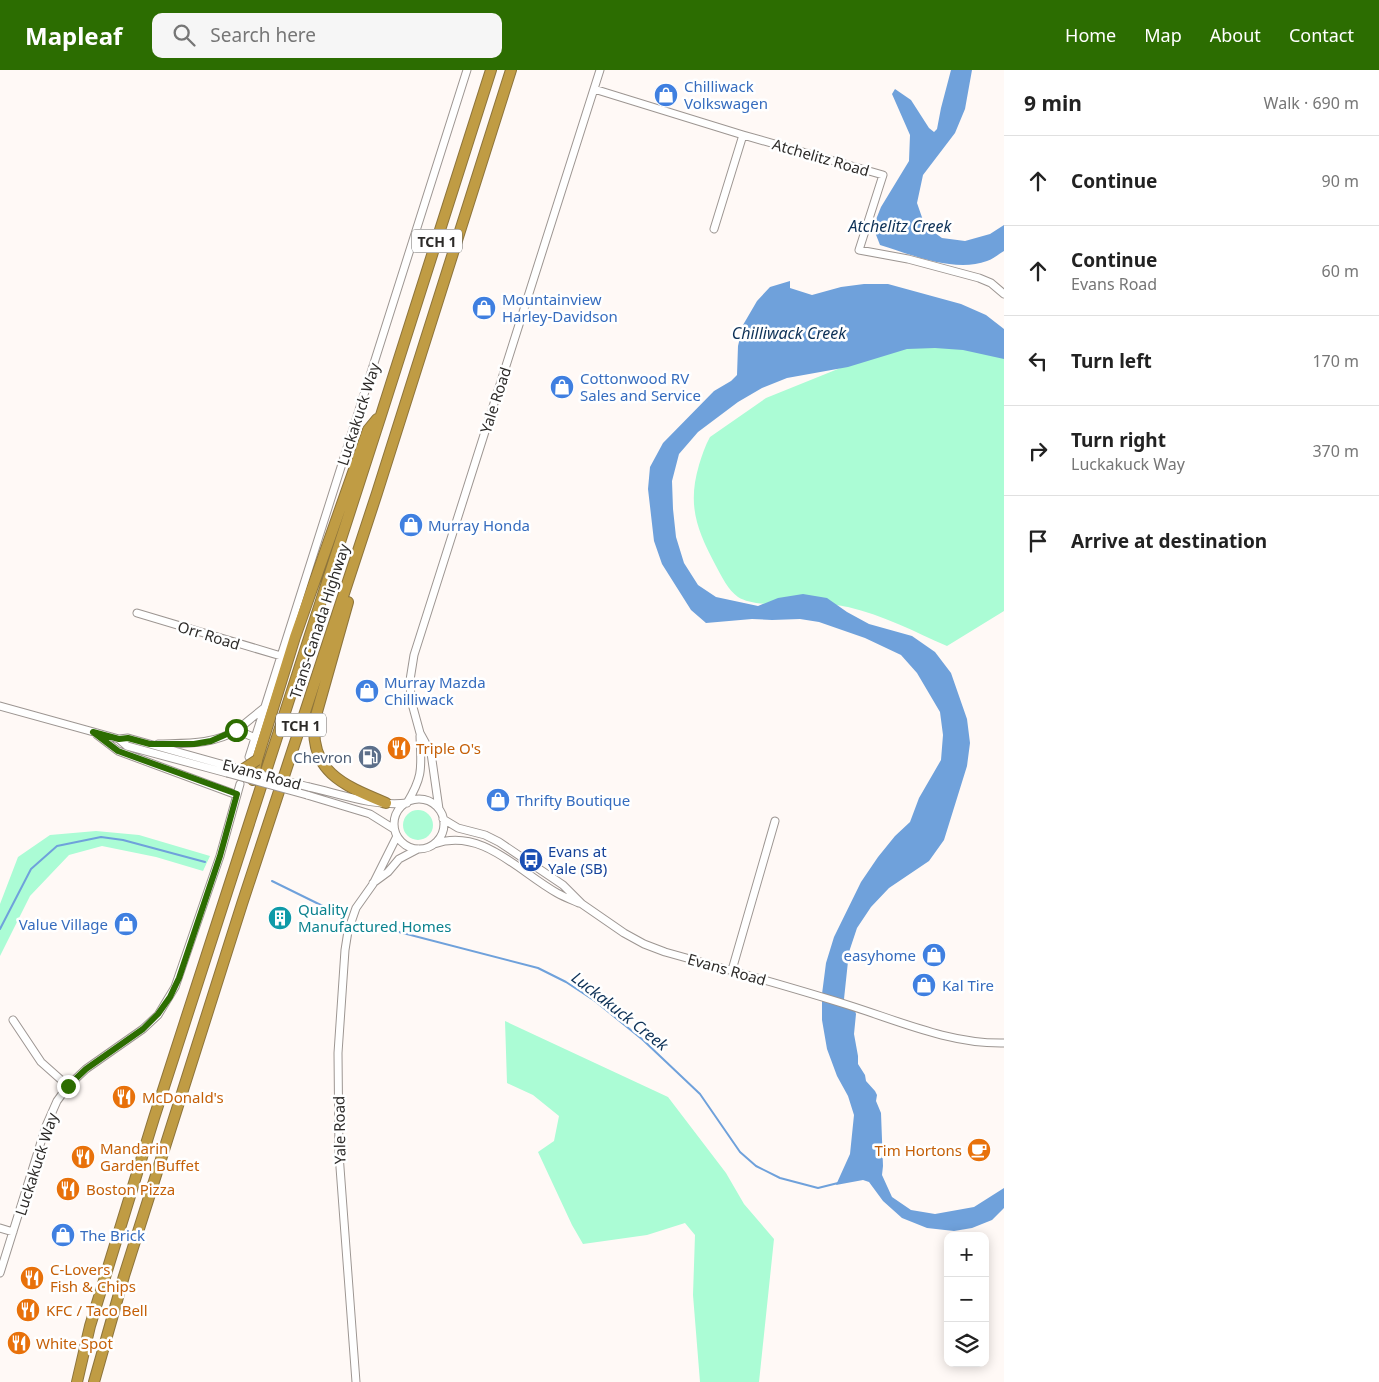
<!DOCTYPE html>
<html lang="en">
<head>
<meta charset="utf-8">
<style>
  :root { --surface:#fff; --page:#f6f6f6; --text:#222; --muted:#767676; --line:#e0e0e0; --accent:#2c6d01 }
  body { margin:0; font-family:"Noto Sans",sans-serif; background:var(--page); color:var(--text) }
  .controls { position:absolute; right:15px; bottom:15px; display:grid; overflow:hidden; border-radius:10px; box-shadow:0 2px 12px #0003 }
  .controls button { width:45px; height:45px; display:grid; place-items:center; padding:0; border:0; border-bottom:1px solid var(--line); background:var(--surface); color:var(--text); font:25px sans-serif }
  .stop { position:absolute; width:15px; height:15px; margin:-11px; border:4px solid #2c6d01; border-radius:50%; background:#fff }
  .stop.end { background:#2c6d01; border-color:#fff; box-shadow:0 1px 5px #0008 }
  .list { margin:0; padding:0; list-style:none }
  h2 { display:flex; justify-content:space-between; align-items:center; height:65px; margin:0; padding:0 20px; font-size:21px }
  h2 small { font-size:16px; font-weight:400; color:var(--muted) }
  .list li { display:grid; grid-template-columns:32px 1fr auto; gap:15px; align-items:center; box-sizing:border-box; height:90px; padding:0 20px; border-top:1px solid var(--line) }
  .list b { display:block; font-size:19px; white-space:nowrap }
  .list p { margin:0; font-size:16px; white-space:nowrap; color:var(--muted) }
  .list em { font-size:16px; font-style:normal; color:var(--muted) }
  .icon { flex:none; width:28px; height:28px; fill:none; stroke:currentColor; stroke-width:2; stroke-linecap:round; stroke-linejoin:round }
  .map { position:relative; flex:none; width:1004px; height:1312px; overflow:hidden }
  header { display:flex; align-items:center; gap:30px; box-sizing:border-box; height:70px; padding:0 25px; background:var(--accent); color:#fff }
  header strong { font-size:24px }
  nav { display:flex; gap:28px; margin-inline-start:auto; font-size:18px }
  .search { width:350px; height:45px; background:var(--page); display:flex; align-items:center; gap:12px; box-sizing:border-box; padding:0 18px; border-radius:10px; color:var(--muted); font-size:19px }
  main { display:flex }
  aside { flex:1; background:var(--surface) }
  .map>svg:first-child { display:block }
  .green { fill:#abfcd5 }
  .water { fill:#6fa1db }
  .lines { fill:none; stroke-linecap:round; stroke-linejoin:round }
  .stream { stroke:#6fa1db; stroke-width:2 }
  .minor-casing { stroke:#9d9692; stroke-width:9 }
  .highway-casing { stroke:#8d743b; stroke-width:12 }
  .minor { stroke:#fff; stroke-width:7 }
  .highway { stroke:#c09c44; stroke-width:10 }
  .minor-bridge-casing { stroke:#9d9692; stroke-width:9; stroke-linecap:butt }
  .highway-bridge-casing { stroke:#8d743b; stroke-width:12; stroke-linecap:butt }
  .minor-bridge { stroke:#fff; stroke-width:7 }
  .highway-bridge { stroke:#c09c44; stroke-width:10 }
  .route { stroke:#2c6d01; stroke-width:6 }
  .labels { text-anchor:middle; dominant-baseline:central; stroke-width:5; stroke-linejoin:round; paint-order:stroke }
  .shield { fill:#fff; stroke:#6c6b69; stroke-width:1 }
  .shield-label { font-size:14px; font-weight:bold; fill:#2d2b29 }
  .shop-label { font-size:15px; fill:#366cbe; stroke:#fff; text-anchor:start }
  .street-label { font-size:15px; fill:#2d2b29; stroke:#fff }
  .food-label { font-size:15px; fill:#c56008; stroke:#fff; text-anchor:start }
  .service-label { font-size:15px; fill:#4e5e75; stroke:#fff; text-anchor:end }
  .transit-label { font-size:15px; fill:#164399; stroke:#fff; text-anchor:start }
  .culture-label { font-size:15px; fill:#0d838f; stroke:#fff; text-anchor:start }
  .water-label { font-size:16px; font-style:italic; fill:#0d3157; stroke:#fff }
</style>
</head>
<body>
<header>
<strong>Mapleaf</strong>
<div class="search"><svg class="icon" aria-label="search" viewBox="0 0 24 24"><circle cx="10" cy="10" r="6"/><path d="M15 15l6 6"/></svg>Search here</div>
<nav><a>Home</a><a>Map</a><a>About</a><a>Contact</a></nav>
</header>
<main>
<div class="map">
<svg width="1004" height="1312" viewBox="0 0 1004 1312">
  <rect width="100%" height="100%" fill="#fff9f6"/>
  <path class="green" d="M947 268 1004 287V541L947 576C915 562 883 545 848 537 821 530 760 541 738 527 728 520 722 507 716 496 697 460 687 436 699 395 702 385 705 376 710 367L766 328 880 282Z
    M403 755a15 15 0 1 1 30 0a15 15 0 1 1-30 0Z
    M96 761 139 765 210 786 203 801 156 787 102 776 69 785 30 826 0 886V834L18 787 50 765Z
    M505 951 668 1027 726 1103 744 1134 774 1169 759 1312H700L693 1225 695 1165 685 1153 647 1165 583 1174 572 1155 538 1082 554 1071 559 1046 533 1025 507 1013Z"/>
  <path class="water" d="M951 0H972L965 39 955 63 923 105 917 133 925 156 942 168 965 171 990 164 1004 155V181C999 184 993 189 987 191 955 203 912 185 880 175L873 157 881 137 909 91 910 65 892 24 895 19 911 30 929 58 934 62 937 59 941 38Z
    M790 211V218L812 225 841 217 864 214H888L961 234 986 245 1004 259V289L963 280 935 278 907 279 848 297 787 308 762 318 738 332 698 362 679 384 672 411 673 439 676 467 684 493 698 515 716 527 758 536 778 528 803 524 827 528 847 542 869 554 912 566 935 582 951 603 967 649 970 673 967 696 944 770 929 791 889 818 871 837 857 858 849 882 844 929 848 935 854 938 856 944 854 964 858 986V994L865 1005 866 1011 875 1021 877 1025 876 1031 881 1043 883 1096 882 1105 892 1127 911 1140 935 1144 974 1137 1004 1118V1138L992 1150 972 1158 954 1161 927 1158 902 1148 883 1131 869 1112 863 1110 836 1115 850 1084 854 1045 848 1026 837 1006 827 979 822 950V924L826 893 834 867 861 812 878 787 895 766 910 752 919 728 941 690 943 665 940 642 917 603 901 585 865 568 819 552 800 549 772 550 752 549 706 553 691 540 662 494 654 471 648 419 650 397 663 373 714 321 731 311 737 305 738 276 743 255 757 231 770 217Z"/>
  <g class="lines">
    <path class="stream" d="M272 811 339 844
      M368 854 538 898 566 912 595 931 643 970 700 1024 740 1082 756 1096 780 1108 818 1118 838 1113
      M0 859 31 799 57 776 101 767 123 770 205 792"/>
    <g class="minor-casing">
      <path id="minor" d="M594 19 743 65 883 105 859 180 908 189 979 208 991 213 1004 224
        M714 159 743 65
        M137 543 281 586
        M0 636 119 669 128 668 242 700
        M237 660 255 668
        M97 665 118 681 237 725
        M119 669 127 676 227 703
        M158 674C185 673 213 675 237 660 246 653 255 645 264 638
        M249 687 467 0
        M309 717C340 724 374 737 407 733
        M307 725 370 744 394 759
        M394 754a25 25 0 1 1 50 0a25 25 0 1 1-50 0Z
        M407 733C424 705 421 697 420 666
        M439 739 431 683 420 663 411 630 410 610 414 585 600 0
        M443 749 458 758 485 765 499 772 563 815 582 834 624 863 644 874 665 882C726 899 787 916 848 935 899 951 950 974 1004 973
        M434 774C482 757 519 802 557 823 564 827 572 830 579 833
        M373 813 388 802 399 789 418 779
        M732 900 775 751
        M13 950 41 992 68 1016
        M0 1158 13 1162
        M0 1203 46 1056 57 1031 68 1016 86 999 143 959 158 945 175 917 220 786 240 714
        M356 1312 339 1084 338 983 345 880 348 861 356 838 373 814 397 766"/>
    </g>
    <g class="highway-casing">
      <path id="highway" d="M348 532 315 649C308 702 345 716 386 733
        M253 710 257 690 295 567 368 360 377 349
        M77 1312 90 1256 154 1048 382 342 491 0
        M94 1312 124 1206 242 834 377 423 511 0"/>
    </g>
    <use href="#minor" class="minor"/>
    <use href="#highway" class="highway"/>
    <g class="minor-bridge-casing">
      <path id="minor-bridge" d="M242 700 309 717
        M227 703 307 725"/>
    </g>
    <g class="highway-bridge-casing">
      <path id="highway-bridge" d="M242 700 257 690"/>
    </g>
    <use href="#minor-bridge" class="minor-bridge"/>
    <use href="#highway-bridge" class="highway-bridge"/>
  </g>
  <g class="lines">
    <path class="route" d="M68 1016 86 999 143 959 158 944 170 927 179 908 220 786 237 724 118 681 93 662 119 669 128 668 150 674H194L211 671 236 660"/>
  </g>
  <defs>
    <g id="shop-disc" transform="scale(1.25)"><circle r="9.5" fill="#3f7fe0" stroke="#fff"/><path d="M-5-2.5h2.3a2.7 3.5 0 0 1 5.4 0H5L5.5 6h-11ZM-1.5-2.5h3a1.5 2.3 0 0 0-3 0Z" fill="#fff"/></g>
    <g id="restaurant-disc" transform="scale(1.25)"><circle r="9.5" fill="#e8710a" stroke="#fff"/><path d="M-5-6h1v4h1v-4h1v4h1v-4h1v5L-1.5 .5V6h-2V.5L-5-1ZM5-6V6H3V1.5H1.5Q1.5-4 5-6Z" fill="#fff"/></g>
    <g id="fuel-disc" transform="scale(1.25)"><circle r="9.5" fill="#5c6f8a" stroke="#fff"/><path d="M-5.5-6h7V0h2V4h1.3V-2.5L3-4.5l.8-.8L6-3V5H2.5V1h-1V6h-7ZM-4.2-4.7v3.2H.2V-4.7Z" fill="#fff"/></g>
    <g id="bus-disc" transform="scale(1.25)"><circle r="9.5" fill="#1a4fb4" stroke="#fff"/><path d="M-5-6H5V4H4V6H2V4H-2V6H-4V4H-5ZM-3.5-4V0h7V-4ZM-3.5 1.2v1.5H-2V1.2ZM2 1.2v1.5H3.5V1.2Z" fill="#fff"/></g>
    <g id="building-disc" transform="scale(1.25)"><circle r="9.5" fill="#0f9aa8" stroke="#fff"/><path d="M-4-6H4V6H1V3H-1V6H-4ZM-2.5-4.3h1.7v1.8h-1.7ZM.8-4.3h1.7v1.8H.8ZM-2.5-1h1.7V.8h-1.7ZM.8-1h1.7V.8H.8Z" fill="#fff"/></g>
    <g id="cafe-disc" transform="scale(1.25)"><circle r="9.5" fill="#e8710a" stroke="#fff"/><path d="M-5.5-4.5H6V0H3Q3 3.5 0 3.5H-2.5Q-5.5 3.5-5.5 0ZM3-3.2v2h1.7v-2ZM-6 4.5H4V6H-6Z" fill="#fff"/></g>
  </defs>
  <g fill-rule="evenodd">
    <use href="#shop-disc" x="666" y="25"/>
    <use href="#shop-disc" x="484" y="238"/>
    <use href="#shop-disc" x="562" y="317"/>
    <use href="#shop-disc" x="411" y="455"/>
    <use href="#shop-disc" x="367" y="621"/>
    <use href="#restaurant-disc" x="399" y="678"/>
    <use href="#fuel-disc" x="370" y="687"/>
    <use href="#shop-disc" x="498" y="730"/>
    <use href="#bus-disc" x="531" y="790"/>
    <use href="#building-disc" x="280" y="848"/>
    <use href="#shop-disc" x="126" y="854"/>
    <use href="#shop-disc" x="934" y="885"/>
    <use href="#shop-disc" x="924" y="915"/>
    <use href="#restaurant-disc" x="124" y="1027"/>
    <use href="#cafe-disc" x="979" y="1080"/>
    <use href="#restaurant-disc" x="83" y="1087"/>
    <use href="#restaurant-disc" x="68" y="1119"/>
    <use href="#shop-disc" x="63" y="1165"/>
    <use href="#restaurant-disc" x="32" y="1208"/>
    <use href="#restaurant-disc" x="28" y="1240"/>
    <use href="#restaurant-disc" x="19" y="1273"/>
  </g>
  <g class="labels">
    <g class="shield">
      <rect x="412" y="159.5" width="50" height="23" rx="4"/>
      <rect x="276" y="643.5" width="50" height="23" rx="4"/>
    </g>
    <g class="shield-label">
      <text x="437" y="171">TCH 1</text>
      <text x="301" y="655">TCH 1</text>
    </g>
    <g class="shop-label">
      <text x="684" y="16">Chilliwack<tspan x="684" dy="17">Volkswagen</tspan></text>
      <text x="502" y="229">Mountainview<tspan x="502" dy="17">Harley-Davidson</tspan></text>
      <text x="580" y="308">Cottonwood RV<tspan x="580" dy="17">Sales and Service</tspan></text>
      <text x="428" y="455">Murray Honda</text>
      <text x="384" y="612">Murray Mazda<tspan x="384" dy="17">Chilliwack</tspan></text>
      <text x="516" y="730">Thrifty Boutique</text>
      <text x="108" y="854" text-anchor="end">Value Village</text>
      <text x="916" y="885" text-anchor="end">easyhome</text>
      <text x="942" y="915">Kal Tire</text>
      <text x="80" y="1165">The Brick</text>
    </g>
    <g class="street-label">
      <text transform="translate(821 87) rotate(16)">Atchelitz Road</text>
      <text transform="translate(495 330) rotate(-72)">Yale Road</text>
      <text transform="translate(358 344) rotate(-72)">Luckakuck Way</text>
      <text transform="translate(319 551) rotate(-72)">Trans-Canada Highway</text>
      <text transform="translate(209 565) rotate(17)">Orr Road</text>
      <text transform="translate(262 704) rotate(15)">Evans Road</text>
      <text transform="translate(727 899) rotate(16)">Evans Road</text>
      <text transform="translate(339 1060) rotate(-91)">Yale Road</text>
      <text transform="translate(36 1094) rotate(-72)">Luckakuck Way</text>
    </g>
    <g class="food-label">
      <text x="416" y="678">Triple O's</text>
      <text x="142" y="1027">McDonald's</text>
      <text x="100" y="1078">Mandarin<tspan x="100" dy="17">Garden Buffet</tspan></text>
      <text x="962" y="1080" text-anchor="end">Tim Hortons</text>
      <text x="86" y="1119">Boston Pizza</text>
      <text x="50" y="1199">C-Lovers<tspan x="50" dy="17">Fish &amp; Chips</tspan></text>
      <text x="46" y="1240">KFC / Taco Bell</text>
      <text x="36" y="1273">White Spot</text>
    </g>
    <g class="service-label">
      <text x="352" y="687">Chevron</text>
    </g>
    <g class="transit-label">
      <text x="548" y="781">Evans at<tspan x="548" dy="17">Yale (SB)</tspan></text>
    </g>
    <g class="culture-label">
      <text x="298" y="839">Quality<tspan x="298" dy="17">Manufactured Homes</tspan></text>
    </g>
    <g class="water-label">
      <text x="900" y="156">Atchelitz Creek</text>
      <text x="789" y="263">Chilliwack Creek</text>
      <text transform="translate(620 941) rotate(38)">Luckakuck Creek</text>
    </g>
  </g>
</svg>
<div class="controls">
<button>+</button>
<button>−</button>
<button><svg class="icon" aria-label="layers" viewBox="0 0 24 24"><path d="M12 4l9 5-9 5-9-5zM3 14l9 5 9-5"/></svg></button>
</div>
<div class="stop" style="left:236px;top:660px"></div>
<div class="stop end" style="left:68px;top:1016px"></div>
</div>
<aside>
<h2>9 min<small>Walk · 690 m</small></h2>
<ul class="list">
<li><svg class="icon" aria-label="ahead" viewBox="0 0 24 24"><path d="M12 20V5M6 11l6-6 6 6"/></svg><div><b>Continue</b></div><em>90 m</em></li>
<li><svg class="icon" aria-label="ahead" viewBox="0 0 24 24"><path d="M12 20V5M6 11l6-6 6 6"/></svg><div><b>Continue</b><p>Evans Road</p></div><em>60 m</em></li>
<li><svg class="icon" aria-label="left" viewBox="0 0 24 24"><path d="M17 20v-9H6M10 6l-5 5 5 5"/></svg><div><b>Turn left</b></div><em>170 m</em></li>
<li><svg class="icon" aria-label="right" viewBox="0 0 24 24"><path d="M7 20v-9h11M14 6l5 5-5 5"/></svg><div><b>Turn right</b><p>Luckakuck Way</p></div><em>370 m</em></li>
<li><svg class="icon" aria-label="arrive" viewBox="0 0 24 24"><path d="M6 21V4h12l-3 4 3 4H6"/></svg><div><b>Arrive at destination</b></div></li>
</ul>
</aside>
</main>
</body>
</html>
